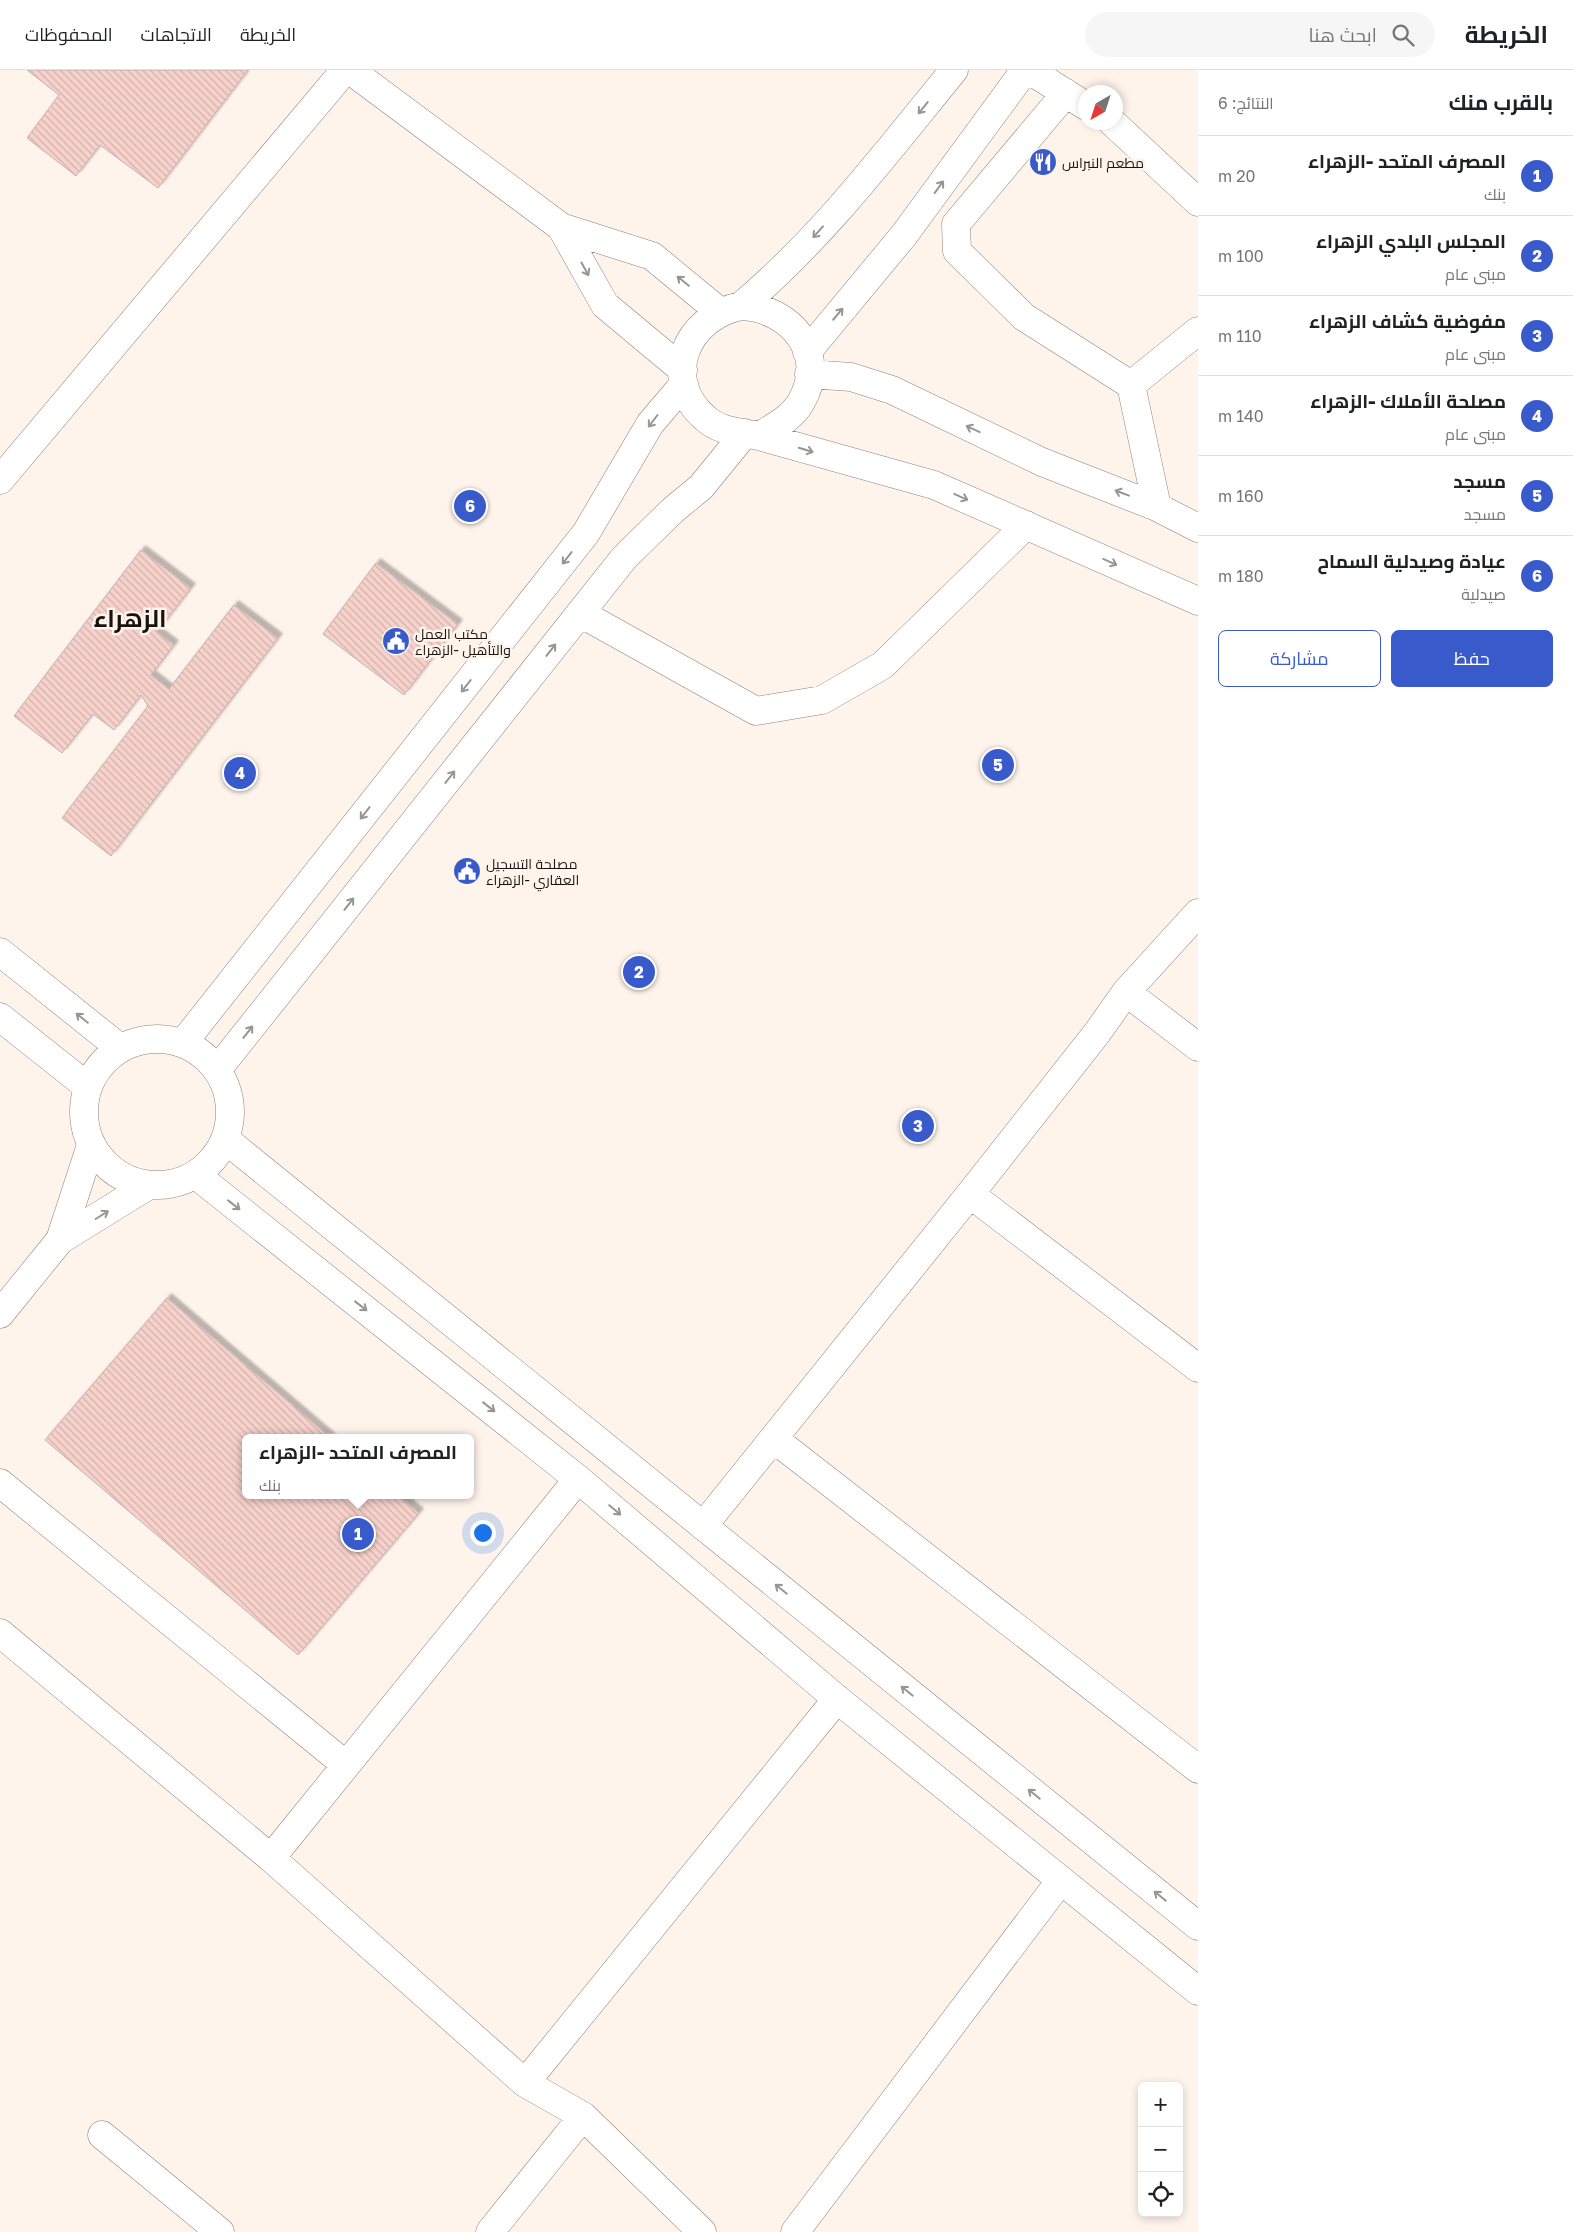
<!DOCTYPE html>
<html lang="ar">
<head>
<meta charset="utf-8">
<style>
  :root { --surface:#fff; --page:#f6f6f6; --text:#202124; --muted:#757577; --line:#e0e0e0; --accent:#385acb }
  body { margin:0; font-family:"Golos Text",Cairo,sans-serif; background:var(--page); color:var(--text); direction:rtl }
  .controls { position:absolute; right:15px; bottom:15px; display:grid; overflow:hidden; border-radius:8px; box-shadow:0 2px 8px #0003 }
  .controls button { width:45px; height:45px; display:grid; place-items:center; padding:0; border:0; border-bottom:1px solid var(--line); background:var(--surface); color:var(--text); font:25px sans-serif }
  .compass { position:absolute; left:1078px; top:15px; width:45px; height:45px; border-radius:50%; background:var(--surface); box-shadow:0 2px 8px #0003; rotate:219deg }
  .you { position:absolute; left:482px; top:1462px; width:18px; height:18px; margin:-12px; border:4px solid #fff; border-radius:50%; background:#1a73e8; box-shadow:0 0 0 8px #1a73e833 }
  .badge { display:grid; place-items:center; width:32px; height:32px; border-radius:50%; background:var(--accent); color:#fff; font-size:16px; font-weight:700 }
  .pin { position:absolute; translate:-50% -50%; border:2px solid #fff; box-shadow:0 1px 5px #0006 }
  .popup { position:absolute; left:242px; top:1364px; width:232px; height:65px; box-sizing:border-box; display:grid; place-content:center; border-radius:8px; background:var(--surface); filter:drop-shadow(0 1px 4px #0005); font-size:16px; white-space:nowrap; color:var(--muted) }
  .popup b { font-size:19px; color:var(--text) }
  .popup::after { content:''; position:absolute; left:50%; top:100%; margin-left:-10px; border:10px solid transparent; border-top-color:var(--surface) }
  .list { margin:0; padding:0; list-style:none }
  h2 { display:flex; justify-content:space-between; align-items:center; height:65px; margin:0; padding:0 20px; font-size:21px }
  h2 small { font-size:16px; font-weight:400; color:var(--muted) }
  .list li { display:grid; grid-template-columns:32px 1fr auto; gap:15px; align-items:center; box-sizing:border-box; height:80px; padding:0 20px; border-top:1px solid var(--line) }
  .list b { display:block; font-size:19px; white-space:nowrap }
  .list p { margin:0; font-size:16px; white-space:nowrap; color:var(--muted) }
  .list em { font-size:16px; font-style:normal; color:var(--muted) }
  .actions { display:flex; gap:10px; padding:15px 20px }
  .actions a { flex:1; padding:11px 0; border:1px solid var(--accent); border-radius:8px; text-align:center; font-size:18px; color:var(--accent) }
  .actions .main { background:var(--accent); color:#fff }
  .icon { flex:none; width:28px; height:28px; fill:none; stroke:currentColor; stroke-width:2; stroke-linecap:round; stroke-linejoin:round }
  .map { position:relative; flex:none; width:1198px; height:2162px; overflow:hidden; direction:ltr }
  header { display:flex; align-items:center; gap:30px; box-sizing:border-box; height:70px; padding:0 25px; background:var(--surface); border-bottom:1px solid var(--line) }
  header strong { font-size:24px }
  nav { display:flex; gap:28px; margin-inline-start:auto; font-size:18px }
  .search { width:350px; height:45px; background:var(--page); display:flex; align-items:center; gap:12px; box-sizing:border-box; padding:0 18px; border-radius:28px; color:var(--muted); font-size:19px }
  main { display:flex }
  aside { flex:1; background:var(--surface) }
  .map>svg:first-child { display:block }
  .building { fill:url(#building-back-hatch); stroke:#c6b1ad; filter:url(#shadow) }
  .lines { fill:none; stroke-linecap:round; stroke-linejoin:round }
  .minor-casing { stroke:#908075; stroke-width:29 }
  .major-casing { stroke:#908075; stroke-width:29 }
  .minor { stroke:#fff; stroke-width:28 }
  .major { stroke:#fff; stroke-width:28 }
  .oneway { stroke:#989593 }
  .labels { text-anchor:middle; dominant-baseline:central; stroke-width:5; stroke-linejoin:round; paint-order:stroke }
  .poi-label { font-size:14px; fill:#19130f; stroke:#fff4ec; text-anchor:start }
  .town-label { font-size:24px; font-weight:bold; fill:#19130f; stroke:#fff4ec }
</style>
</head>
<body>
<header>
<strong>الخريطة</strong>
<div class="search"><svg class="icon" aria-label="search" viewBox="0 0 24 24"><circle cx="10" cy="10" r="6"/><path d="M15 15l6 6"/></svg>ابحث هنا</div>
<nav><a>الخريطة</a><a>الاتجاهات</a><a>المحفوظات</a></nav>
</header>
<main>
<aside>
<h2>بالقرب منك<small>النتائج: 6</small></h2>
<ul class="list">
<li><span class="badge">1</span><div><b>المصرف المتحد -الزهراء</b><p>بنك</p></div><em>20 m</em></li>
<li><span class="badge">2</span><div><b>المجلس البلدي الزهراء</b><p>مبنى عام</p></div><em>100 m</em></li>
<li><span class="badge">3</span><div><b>مفوضية كشاف الزهراء</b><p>مبنى عام</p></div><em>110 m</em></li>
<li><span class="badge">4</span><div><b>مصلحة الأملاك -الزهراء</b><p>مبنى عام</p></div><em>140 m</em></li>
<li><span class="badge">5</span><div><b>مسجد</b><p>مسجد</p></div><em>160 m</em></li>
<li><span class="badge">6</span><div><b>عيادة وصيدلية السماح</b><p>صيدلية</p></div><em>180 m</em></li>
</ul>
<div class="actions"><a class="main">حفظ</a><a>مشاركة</a></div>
</aside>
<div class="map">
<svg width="1198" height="2162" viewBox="0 0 1198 2162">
  <defs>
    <pattern id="building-back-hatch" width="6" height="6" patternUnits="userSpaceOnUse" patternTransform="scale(1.25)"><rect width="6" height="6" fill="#f7d1cb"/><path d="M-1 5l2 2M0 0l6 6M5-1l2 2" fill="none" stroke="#d3b3ad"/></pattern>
    <filter id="shadow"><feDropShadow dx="4.5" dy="-4.5" stdDeviation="1" flood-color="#0004"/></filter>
  </defs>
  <rect width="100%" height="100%" fill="#fff4ec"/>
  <path class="building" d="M27 0H248L158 118 100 75 76 106 27 68 59 25Z
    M141 480 191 518 157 562 174 575 151 605 169 619 234 535 278 568 111 786 62 748 148 636 141 625 114 660 93 644 62 683 14 646Z
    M376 493 458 554 404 625 323 564Z
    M167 1228 331 1368H245V1425H398L419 1443 298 1585 45 1370Z"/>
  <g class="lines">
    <g class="minor-casing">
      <path id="minor" d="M350 0 561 157 652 186 720 242
        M1029 0 1086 36
        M1066 23 956 154 957 181 1024 247 1131 315 1157 437
        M1112 52 1198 132
        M561 157 605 235 683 300
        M741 236C791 238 829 284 801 332 792 348 774 357 759 366 741 362 720 362 705 348 660 309 686 247 741 236Z
        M741 236C822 168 887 82 954 0
        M807 282 904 165 1025 0
        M809 304 851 307 892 320 1042 392 1157 437 1198 458
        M1131 315 1198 261
        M759 366 934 415 1198 531
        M0 410 345 0
        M580 543 756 641 822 630 883 595 1026 455
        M1126 922 1198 977
        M183 973 586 463 650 354 684 314
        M217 1000 624 488 673 440 701 417 745 363
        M970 1124 1198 1298
        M60 1170 91 1075
        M0 1244 60 1170 149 1115
        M774 1369 1198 1699
        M0 1413 346 1695
        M703 1456 970 1124 1097 963 1126 922 1198 843
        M0 1563 271 1788 525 2013 583 2046 702 2162
        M271 1788 578 1409
        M525 2013 837 1629
        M102 2065 220 2162
        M490 2162 583 2046
        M795 2162 1061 1810"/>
    </g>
    <g class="major-casing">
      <path id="major" d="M0 882 120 978
        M0 947 88 1017
        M84 1042a73 73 0 1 1 146 0a73 73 0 1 1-146 0Z
        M226 1070 1198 1856
        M196 1105 578 1409 837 1629 1198 1921"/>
    </g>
    <use href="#minor" class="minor"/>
    <use href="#major" class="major"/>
  </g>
  <defs><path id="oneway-shaft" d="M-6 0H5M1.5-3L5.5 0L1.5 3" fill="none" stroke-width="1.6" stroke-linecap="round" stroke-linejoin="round" transform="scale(1.25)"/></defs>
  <g class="oneway">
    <use href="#oneway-shaft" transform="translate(923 38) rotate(129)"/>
    <use href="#oneway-shaft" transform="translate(939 117) rotate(-54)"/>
    <use href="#oneway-shaft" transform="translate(818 162) rotate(132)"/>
    <use href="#oneway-shaft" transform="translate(585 199) rotate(61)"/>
    <use href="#oneway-shaft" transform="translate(683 211) rotate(-141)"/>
    <use href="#oneway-shaft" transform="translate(838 244) rotate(-50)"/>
    <use href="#oneway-shaft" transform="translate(653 351) rotate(127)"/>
    <use href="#oneway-shaft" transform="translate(973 359) rotate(-155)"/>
    <use href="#oneway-shaft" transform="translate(806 380) rotate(17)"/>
    <use href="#oneway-shaft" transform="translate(1122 423) rotate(-159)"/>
    <use href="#oneway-shaft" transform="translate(961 427) rotate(24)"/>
    <use href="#oneway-shaft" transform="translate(567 488) rotate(128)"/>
    <use href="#oneway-shaft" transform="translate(1110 492) rotate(24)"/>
    <use href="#oneway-shaft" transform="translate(551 580) rotate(-52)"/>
    <use href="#oneway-shaft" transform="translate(466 616) rotate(128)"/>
    <use href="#oneway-shaft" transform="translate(450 707) rotate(-52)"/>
    <use href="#oneway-shaft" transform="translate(365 743) rotate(128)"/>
    <use href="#oneway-shaft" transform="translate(349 834) rotate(-52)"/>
    <use href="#oneway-shaft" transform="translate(82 948) rotate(-141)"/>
    <use href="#oneway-shaft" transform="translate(248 962) rotate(-52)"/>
    <use href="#oneway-shaft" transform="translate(234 1135) rotate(38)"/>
    <use href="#oneway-shaft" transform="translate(102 1145) rotate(-32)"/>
    <use href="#oneway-shaft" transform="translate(361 1236) rotate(38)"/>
    <use href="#oneway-shaft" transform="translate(489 1337) rotate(38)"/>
    <use href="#oneway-shaft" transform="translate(615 1440) rotate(40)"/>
    <use href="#oneway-shaft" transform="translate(781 1519) rotate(-141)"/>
    <use href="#oneway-shaft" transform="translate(907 1621) rotate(-141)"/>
    <use href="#oneway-shaft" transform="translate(1034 1724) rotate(-141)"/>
    <use href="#oneway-shaft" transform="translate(1160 1826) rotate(-141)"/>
  </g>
  <defs>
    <g id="restaurant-disc" transform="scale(1.4375)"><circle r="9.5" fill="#385acb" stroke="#fff4ec"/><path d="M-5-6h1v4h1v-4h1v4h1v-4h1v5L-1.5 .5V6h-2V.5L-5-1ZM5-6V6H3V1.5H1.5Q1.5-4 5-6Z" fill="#fff"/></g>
    <g id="civic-disc" transform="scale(1.4375)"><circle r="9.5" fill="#385acb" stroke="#fff4ec"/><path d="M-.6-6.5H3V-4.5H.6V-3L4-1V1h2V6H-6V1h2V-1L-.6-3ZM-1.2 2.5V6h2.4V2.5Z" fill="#fff"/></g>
  </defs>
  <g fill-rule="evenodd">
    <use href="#restaurant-disc" x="1043" y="92"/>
    <use href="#civic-disc" x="396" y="571"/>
    <use href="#civic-disc" x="467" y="801"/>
  </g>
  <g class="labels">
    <g class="poi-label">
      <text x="1062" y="92">مطعم النبراس</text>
      <text x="415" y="563">مكتب العمل<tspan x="415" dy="16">والتأهيل -الزهراء</tspan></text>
      <text x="486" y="793">مصلحة التسجيل<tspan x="486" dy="16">العقاري -الزهراء</tspan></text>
    </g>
    <g class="town-label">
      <text x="130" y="547">الزهراء</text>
    </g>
  </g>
</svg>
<div class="controls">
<button>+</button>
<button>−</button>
<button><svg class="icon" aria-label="locate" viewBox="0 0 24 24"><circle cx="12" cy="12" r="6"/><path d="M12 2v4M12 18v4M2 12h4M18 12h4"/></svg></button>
</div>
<svg class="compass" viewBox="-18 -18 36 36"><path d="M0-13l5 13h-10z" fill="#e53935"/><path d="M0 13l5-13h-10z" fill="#757577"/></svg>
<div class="you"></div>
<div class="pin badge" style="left:358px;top:1464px">1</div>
<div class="popup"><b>المصرف المتحد -الزهراء</b>بنك</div>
<div class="pin badge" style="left:639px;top:902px">2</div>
<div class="pin badge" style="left:918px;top:1056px">3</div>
<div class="pin badge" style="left:240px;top:703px">4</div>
<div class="pin badge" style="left:998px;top:695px">5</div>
<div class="pin badge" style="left:470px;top:436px">6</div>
</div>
</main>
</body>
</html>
